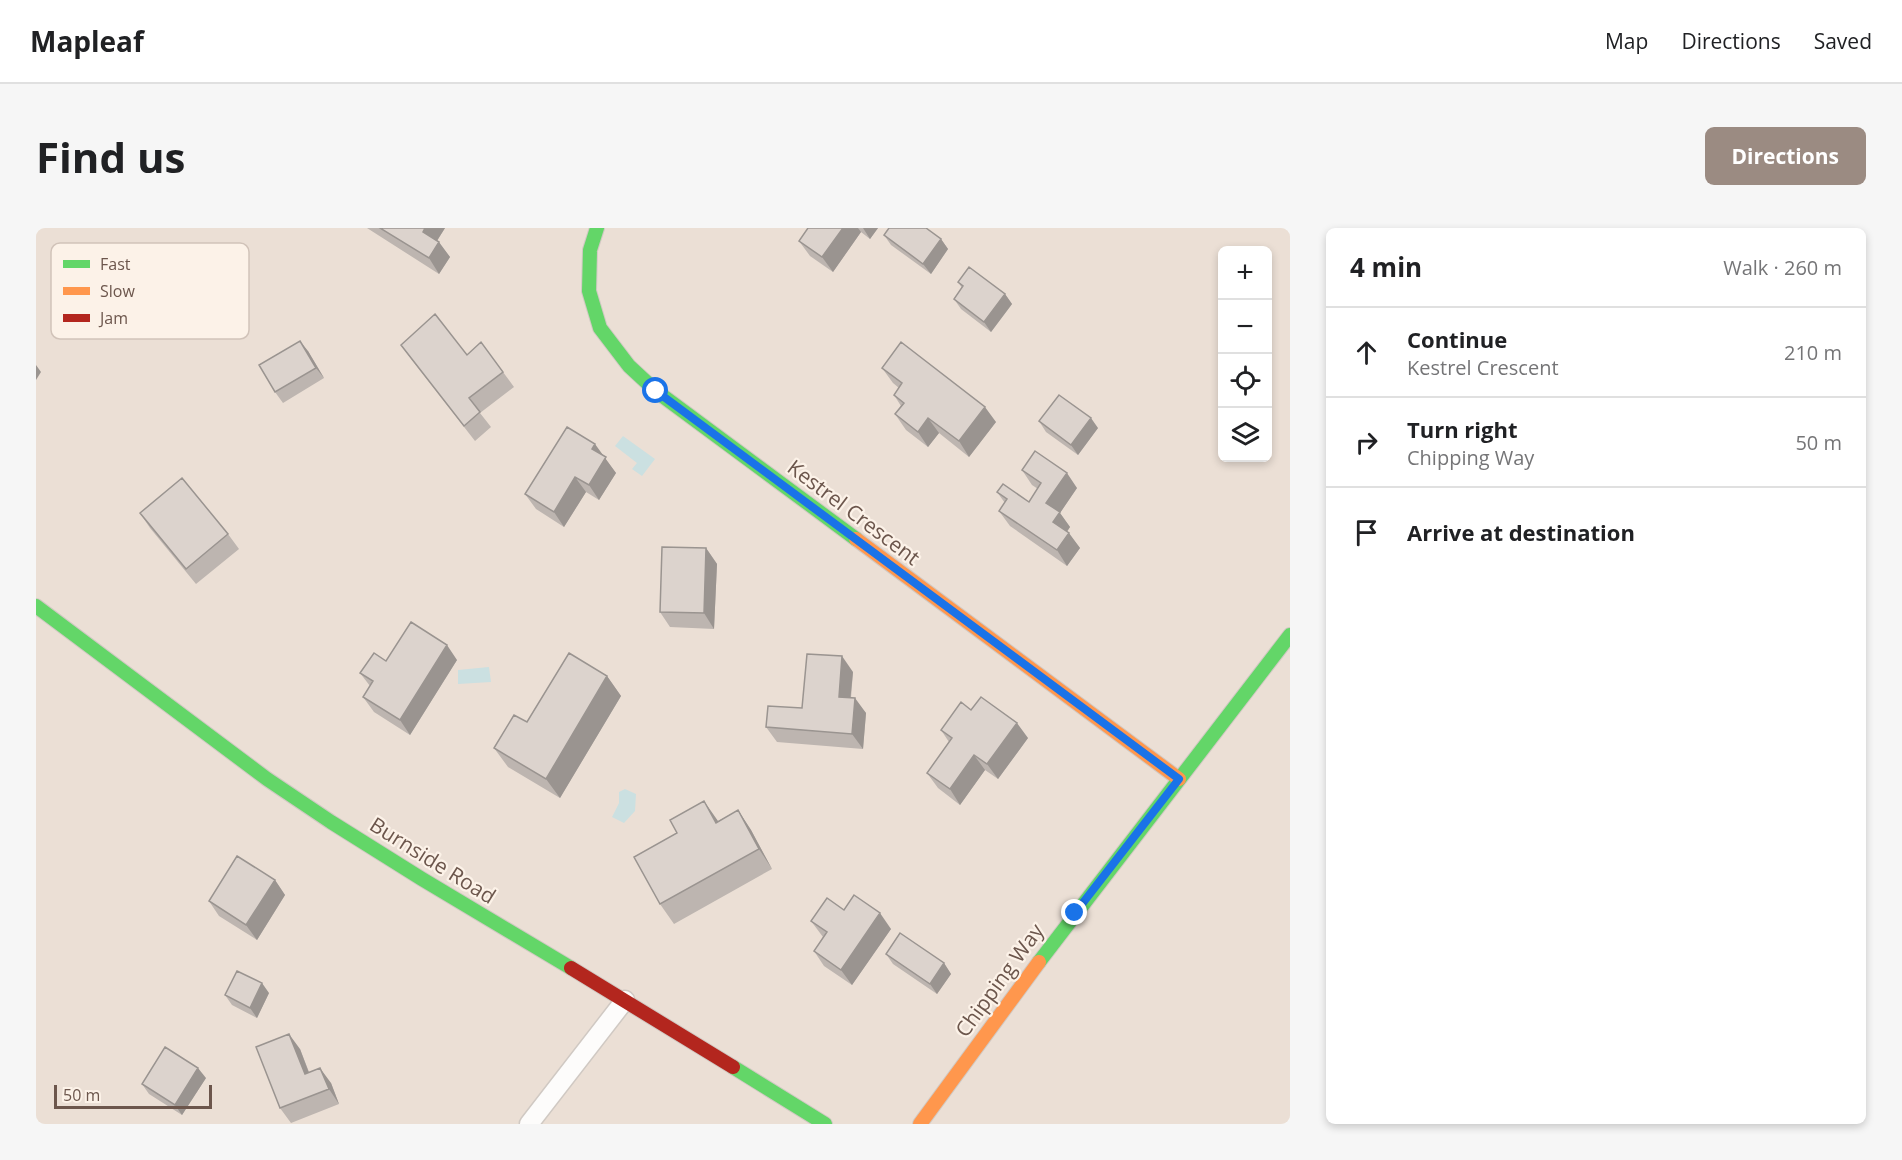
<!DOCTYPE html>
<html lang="en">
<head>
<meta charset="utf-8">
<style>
  :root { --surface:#fff; --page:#f6f6f6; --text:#202124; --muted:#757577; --line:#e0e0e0; --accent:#9b8b82 }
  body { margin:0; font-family:"Open Sans",sans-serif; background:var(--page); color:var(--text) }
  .controls { position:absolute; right:18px; top:18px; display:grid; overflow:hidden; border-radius:9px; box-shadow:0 3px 9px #0003 }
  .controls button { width:54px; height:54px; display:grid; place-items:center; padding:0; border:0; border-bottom:2px solid var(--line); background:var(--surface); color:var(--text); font:30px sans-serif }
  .scale { position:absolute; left:18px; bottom:15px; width:158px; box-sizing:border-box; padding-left:6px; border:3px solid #6c564c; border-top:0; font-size:16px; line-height:21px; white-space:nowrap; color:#6c564c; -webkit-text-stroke:4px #fcf2e8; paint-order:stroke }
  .stop { position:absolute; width:18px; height:18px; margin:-14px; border:4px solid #1a73e8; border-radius:50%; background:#fff }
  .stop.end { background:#1a73e8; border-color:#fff; box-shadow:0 2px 6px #0008 }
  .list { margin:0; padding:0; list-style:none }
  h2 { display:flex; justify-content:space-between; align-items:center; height:78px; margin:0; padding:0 24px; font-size:26px }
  h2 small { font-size:20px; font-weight:400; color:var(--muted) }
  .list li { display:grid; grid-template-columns:39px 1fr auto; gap:18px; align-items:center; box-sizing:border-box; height:90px; padding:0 24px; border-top:2px solid var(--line) }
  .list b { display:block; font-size:22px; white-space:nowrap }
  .list p { margin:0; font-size:20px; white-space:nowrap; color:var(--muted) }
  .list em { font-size:20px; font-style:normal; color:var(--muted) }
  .icon { flex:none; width:33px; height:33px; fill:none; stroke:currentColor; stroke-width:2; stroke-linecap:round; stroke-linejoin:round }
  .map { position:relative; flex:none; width:1254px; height:896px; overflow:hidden; border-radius:9px }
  header { display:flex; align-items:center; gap:36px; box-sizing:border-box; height:84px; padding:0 30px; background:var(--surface); border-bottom:2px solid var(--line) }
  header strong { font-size:28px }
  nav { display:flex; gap:33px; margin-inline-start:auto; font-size:21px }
  .intro { display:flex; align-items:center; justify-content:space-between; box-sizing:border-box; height:144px; padding:0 36px }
  h1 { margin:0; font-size:42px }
  .button { padding:15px 27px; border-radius:9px; background:var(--accent); color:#fff; font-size:21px; font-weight:700 }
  main { display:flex; gap:36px; padding:0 36px }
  aside { flex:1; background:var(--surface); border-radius:9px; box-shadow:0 3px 9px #0003 }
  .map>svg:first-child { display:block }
  .residential { fill:#ebdfd5; fill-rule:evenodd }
  .water { fill:#cbe0e1 }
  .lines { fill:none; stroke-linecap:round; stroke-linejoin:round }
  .street-casing { stroke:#d0c9c3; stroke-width:21 }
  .fast-casing { stroke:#d1c9c3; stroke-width:16 }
  .slow-casing { stroke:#d1c9c3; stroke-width:16 }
  .jam-casing { stroke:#d1c9c3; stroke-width:16 }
  .street { stroke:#fdfcfb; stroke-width:18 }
  .fast { stroke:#63d668; stroke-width:14 }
  .slow { stroke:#ff974d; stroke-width:14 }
  .jam { stroke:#b3261e; stroke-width:14 }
  .wall { fill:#bdb5b0 }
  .shaded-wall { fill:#9a9490 }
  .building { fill:#dcd3cd; stroke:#9a9490; stroke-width:1.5 }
  .route { stroke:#1a73e8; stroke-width:8 }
  .labels { text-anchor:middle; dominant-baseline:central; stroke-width:4.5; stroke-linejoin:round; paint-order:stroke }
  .street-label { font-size:21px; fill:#6c564c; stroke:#fcf2e8 }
  .key { fill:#fcf2e8; stroke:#d1c3b9; stroke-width:1.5 }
  .key-label { font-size:16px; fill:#6c564c }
</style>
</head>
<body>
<header>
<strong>Mapleaf</strong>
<nav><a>Map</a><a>Directions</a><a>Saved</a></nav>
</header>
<div class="intro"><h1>Find us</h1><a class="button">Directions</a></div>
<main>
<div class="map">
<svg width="1254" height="896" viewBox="0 0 1254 896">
  <rect width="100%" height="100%" fill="#f3ede7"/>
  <path class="residential" d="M0 0H1254V896H0ZM1186 22H1232V230H1186Z"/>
  <path class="water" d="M587 208 619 231 606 248 596 241 601 235 579 218Z
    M453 439 455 454 422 456V442Z
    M589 561 600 566 599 583 588 595 576 589 583 575V564Z"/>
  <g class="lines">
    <g class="street-casing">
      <path id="street" d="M493 896 589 772"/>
    </g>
    <g class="fast-casing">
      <path id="fast" d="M561 0 554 22 553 63 564 100 593 138 620 163 820 311
        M0 378 231 551 295 594 386 651 535 740
        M1003 734 1254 407
        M697 839 789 896"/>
    </g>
    <g class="slow-casing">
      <path id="slow" d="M820 311 1143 551
        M884 896 1003 734"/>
    </g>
    <g class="jam-casing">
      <path id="jam" d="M535 740 697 839"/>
    </g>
    <use href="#street" class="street"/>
    <use href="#fast" class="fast"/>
    <use href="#slow" class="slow"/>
    <use href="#jam" class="jam"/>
  </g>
  <path class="wall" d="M331 0H409L401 13 414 29 403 46Z
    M772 0H842L834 11 825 4 797 44 774 28 763 13Z
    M848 7 905 11 912 21 895 46 855 17Z
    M922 54 969 66 976 76 955 104 925 81 918 71 926 60Z
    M365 117 431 127 467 144 478 159 444 185 455 199 439 213 376 132Z
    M272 123 288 150 247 175 239 164Z
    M846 140 960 194 933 229 903 205 892 219 870 202 859 186 865 178 858 167 863 160 857 155Z
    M1003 193 1062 200 1042 227 1010 204Z
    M567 228 580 245 563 272 550 264 528 299 500 281 489 266Z
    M986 242 1041 260 1024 285 1034 299 1031 304 1044 320 1031 338 974 298 963 283 969 275 961 264 993 274 1002 261 996 257Z
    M104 285 192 306 203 321 160 356 114 300Z
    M670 320 681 336 678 401 634 399 624 384Z
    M421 432 374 507 338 484 327 469 334 458 324 445 350 433Z
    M817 444 815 470 830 485 827 521 741 514 730 499 766 480Z
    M571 448 585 468 524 570 472 539 458 520 491 494Z
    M935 482 992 510 962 551 949 542 924 577 902 560 891 545 913 514 905 502Z
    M702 582 715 602 736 641 638 696 624 676 682 593Z
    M239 652 249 667 221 712 183 688 173 673Z
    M808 682 855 701 816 757 788 738 778 723 787 709 775 693Z
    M850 726 908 735 915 746 901 766 857 736Z
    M233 765 221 790 196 777 189 767Z
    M264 821 273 844 295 855 303 876 255 895 244 880Z
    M170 850 146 887 113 866 106 856Z"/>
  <path class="shaded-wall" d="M389 0H409L397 19 387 4Z
    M807 0H822L825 4 797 44 786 29Z
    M827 0H842L834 11Z
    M905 11 912 21 895 46 887 36Z
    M403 14 414 29 403 46 393 30Z
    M969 66 976 76 955 104 948 94Z
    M264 113 272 123 288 150 280 140Z
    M0 137 5 144 0 152Z
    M949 179 960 194 933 229 923 213Z
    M892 190 903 205 892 219 882 204Z
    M1055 190 1062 200 1042 227 1035 217Z
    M559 216 580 245 563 272 553 257 556 221Z
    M1031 245 1041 260 1024 285 1034 299 1027 309 1017 294 1010 275Z
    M539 249 550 264 528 299 518 284Z
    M1033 305 1044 320 1031 338 1021 322Z
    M670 320 681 336 678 401 668 385Z
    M411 417 421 432 374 507 364 492Z
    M806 428 817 444 813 484 803 469Z
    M571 448 585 468 524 570 510 551Z
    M819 470 830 485 827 521 816 506Z
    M981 495 992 510 962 551 951 536Z
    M938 527 949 542 924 577 914 561Z
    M668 573 682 593 694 614 680 595Z
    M702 582 715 602 736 641 723 621Z
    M239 652 249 667 221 712 210 697Z
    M844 685 855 701 816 757 805 742Z
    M908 735 915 746 901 766 894 756Z
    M226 755 233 765 221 790 214 780Z
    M253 806 264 821 279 861 269 846Z
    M162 840 170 850 146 887 139 877Z
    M284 840 295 855 303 876 293 861Z"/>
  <path class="building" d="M344 0H389L387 4 403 14 393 30Z
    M772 0H807L786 29 763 13Z
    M853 0H890L905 11 887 36 848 7Z
    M933 39 969 66 948 94 918 71 927 58 922 54Z
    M399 86 431 127 445 114 467 144 433 170 444 184 428 198 365 117Z
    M264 113 280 140 239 164 223 137Z
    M865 114 949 179 923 213 892 190 882 204 859 186 868 175 858 167 866 155 846 140Z
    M1023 167 1055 190 1035 217 1003 193Z
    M531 199 559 216 556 221 570 229 553 257 539 249 518 284 489 266Z
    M999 223 1031 245 1010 275 1024 284 1017 294 1033 305 1021 322 963 283 971 271 961 264 967 256 993 274 1005 255 986 242Z
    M146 250 192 306 150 341 104 285Z
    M626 319 670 320 668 385 624 384Z
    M375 394 411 417 364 492 327 469 337 453 324 445 338 425 350 433Z
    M533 425 571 448 510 551 458 520 478 487 491 494Z
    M771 426 806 428 803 469 819 470 816 506 730 499 732 478 766 480Z
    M945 469 981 495 951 536 938 527 914 561 891 545 916 510 905 502 925 474 935 482Z
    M668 573 680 595 702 582 723 621 624 676 598 629 641 605 634 592Z
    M201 628 239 652 210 697 173 673Z
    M818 667 844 685 805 742 778 723 791 704 775 693 791 670 808 682Z
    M864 705 908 735 894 756 850 726Z
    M201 743 226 755 214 780 189 767Z
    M253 806 269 846 284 840 293 861 244 880 220 819Z
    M129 819 162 840 139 877 106 856Z"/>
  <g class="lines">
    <path class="route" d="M620 163 1143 551 1039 685"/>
  </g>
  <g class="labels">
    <g class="street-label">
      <text transform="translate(818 284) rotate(37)">Kestrel Crescent</text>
      <text transform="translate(397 632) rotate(32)">Burnside Road</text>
      <text transform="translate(963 752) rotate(-54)">Chipping Way</text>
    </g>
  </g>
  <rect x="15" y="15" width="198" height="96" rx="9" class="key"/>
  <rect x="27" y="32" width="27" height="8" fill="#63d668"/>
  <rect x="27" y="59" width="27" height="8" fill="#ff974d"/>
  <rect x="27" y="86" width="27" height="8" fill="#b3261e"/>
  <g class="key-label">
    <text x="64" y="42">Fast</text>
    <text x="64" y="69">Slow</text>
    <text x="64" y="96">Jam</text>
  </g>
</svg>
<div class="controls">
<button>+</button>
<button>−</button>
<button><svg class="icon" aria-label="locate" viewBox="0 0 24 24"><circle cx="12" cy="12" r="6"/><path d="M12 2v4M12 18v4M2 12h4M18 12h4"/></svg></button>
<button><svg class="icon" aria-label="layers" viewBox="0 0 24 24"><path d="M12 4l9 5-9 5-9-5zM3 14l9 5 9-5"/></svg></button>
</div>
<div class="scale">50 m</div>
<div class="stop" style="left:620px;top:163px"></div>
<div class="stop end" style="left:1039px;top:685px"></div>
</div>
<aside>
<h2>4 min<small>Walk · 260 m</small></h2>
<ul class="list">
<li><svg class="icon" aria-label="ahead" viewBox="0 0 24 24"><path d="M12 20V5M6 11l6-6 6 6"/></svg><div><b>Continue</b><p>Kestrel Crescent</p></div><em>210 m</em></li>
<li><svg class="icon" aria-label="right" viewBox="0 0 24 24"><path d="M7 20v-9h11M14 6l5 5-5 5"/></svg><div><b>Turn right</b><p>Chipping Way</p></div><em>50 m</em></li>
<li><svg class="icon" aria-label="arrive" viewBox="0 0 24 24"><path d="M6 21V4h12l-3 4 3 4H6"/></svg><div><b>Arrive at destination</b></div></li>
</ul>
</aside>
</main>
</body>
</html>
